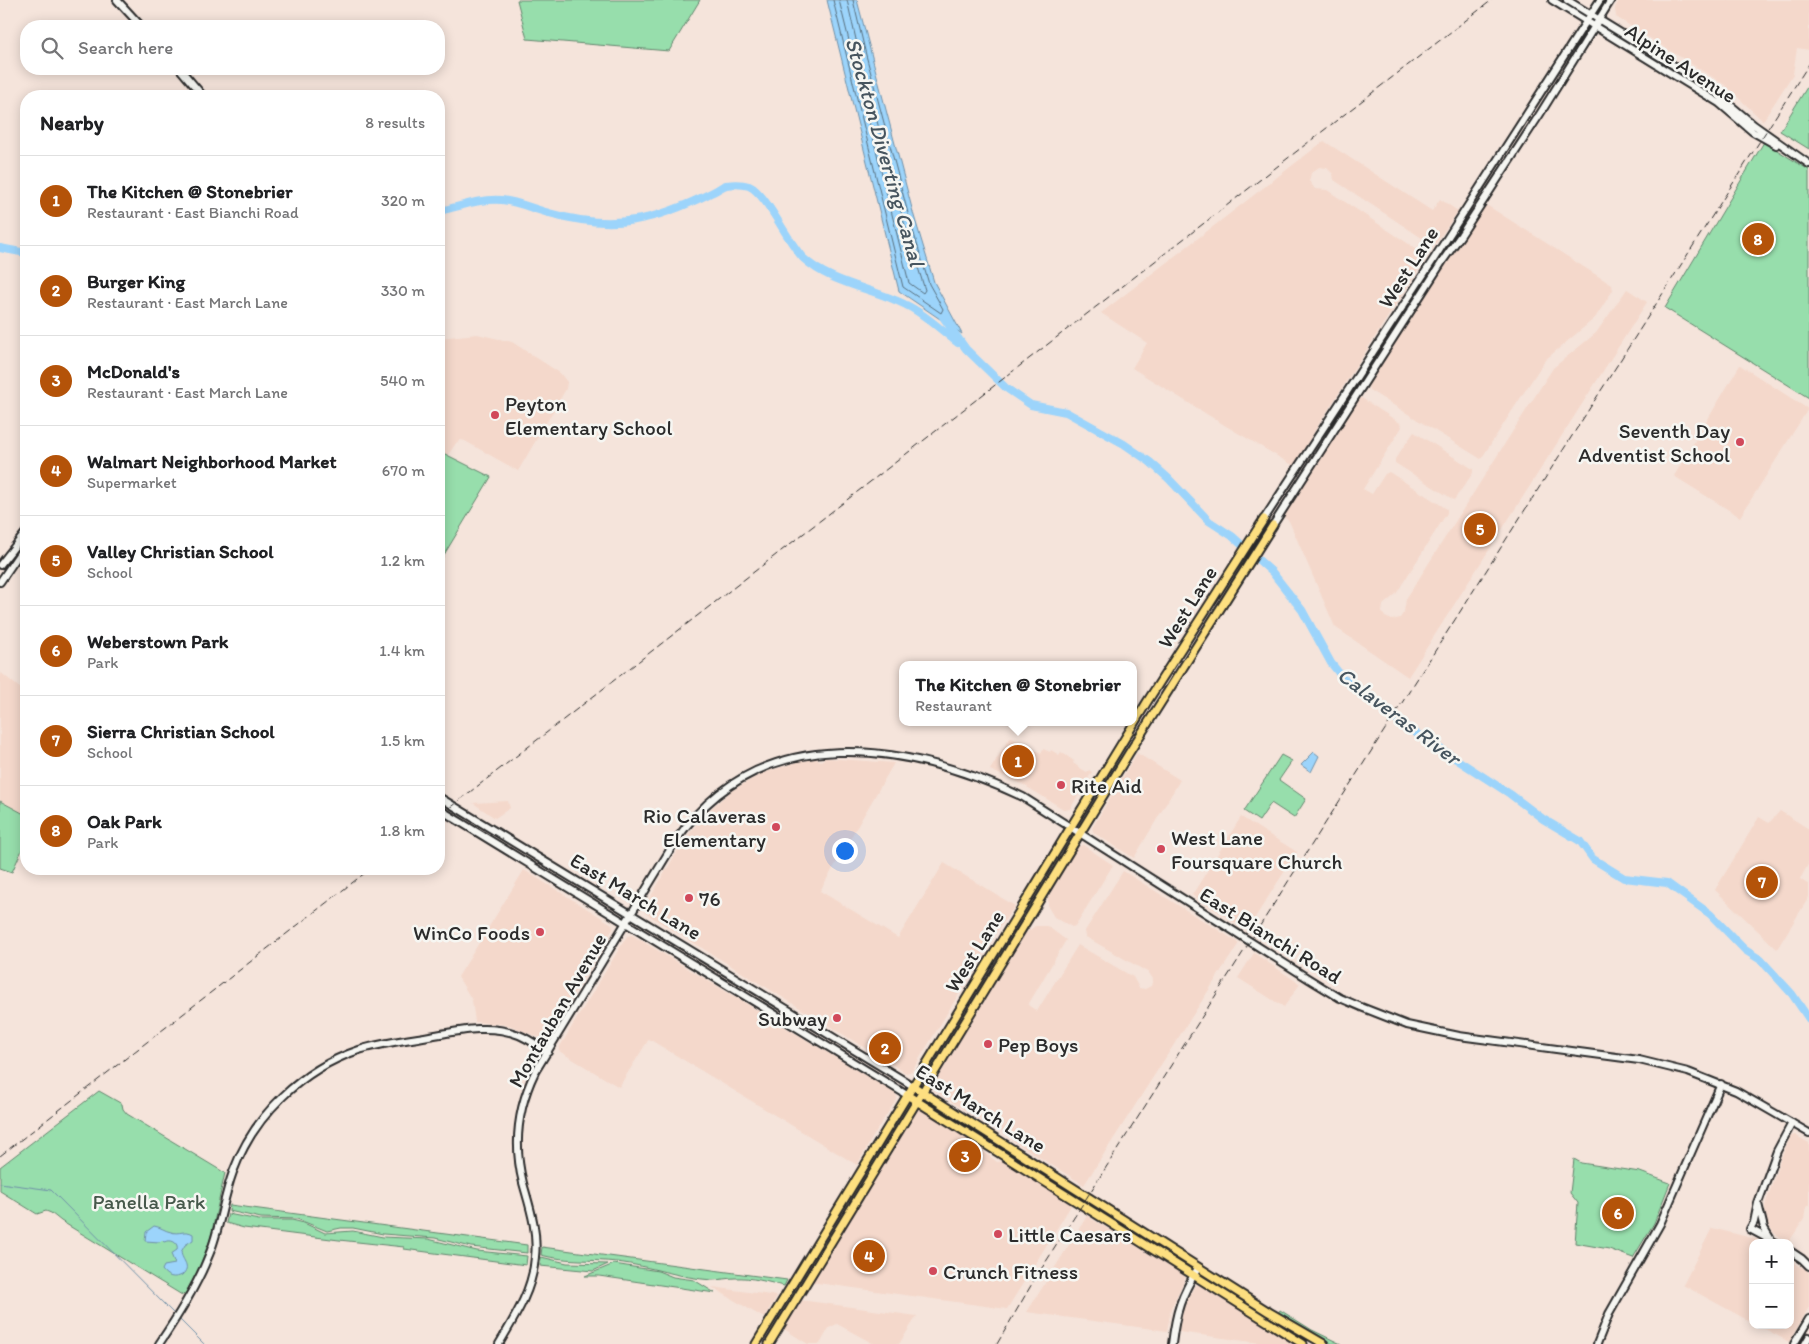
<!DOCTYPE html>
<html lang="en">
<head>
<meta charset="utf-8">
<style>
  :root { --surface:#fff; --page:#f6f6f6; --text:#202124; --muted:#757577; --line:#e0e0e0; --accent:#b45309 }
  body { margin:0; font-family:Itim,sans-serif; background:var(--page); color:var(--text) }
  .controls { position:absolute; right:15px; bottom:15px; display:grid; overflow:hidden; border-radius:10px; box-shadow:0 2px 12px #0003 }
  .controls button { width:45px; height:45px; display:grid; place-items:center; padding:0; border:0; border-bottom:1px solid var(--line); background:var(--surface); color:var(--text); font:25px sans-serif }
  .you { position:absolute; left:844px; top:850px; width:18px; height:18px; margin:-12px; border:4px solid #fff; border-radius:50%; background:#1a73e8; box-shadow:0 0 0 8px #1a73e833 }
  .badge { display:grid; place-items:center; width:32px; height:32px; border-radius:50%; background:var(--accent); color:#fff; font-size:16px; font-weight:700 }
  .pin { position:absolute; translate:-50% -50%; border:2px solid #fff; box-shadow:0 1px 5px #0006 }
  .popup { position:absolute; left:899px; top:661px; width:238px; height:65px; box-sizing:border-box; display:grid; place-content:center; border-radius:10px; background:var(--surface); filter:drop-shadow(0 1px 4px #0005); font-size:16px; white-space:nowrap; color:var(--muted) }
  .popup b { font-size:19px; color:var(--text) }
  .popup::after { content:''; position:absolute; left:50%; top:100%; margin-left:-10px; border:10px solid transparent; border-top-color:var(--surface) }
  .list { margin:0; padding:0; list-style:none }
  h2 { display:flex; justify-content:space-between; align-items:center; height:65px; margin:0; padding:0 20px; font-size:21px }
  h2 small { font-size:16px; font-weight:400; color:var(--muted) }
  .list li { display:grid; grid-template-columns:32px 1fr auto; gap:15px; align-items:center; box-sizing:border-box; height:90px; padding:0 20px; border-top:1px solid var(--line) }
  .list b { display:block; font-size:19px; white-space:nowrap }
  .list p { margin:0; font-size:16px; white-space:nowrap; color:var(--muted) }
  .list em { font-size:16px; font-style:normal; color:var(--muted) }
  .icon { flex:none; width:28px; height:28px; fill:none; stroke:currentColor; stroke-width:2; stroke-linecap:round; stroke-linejoin:round }
  .map { position:relative; flex:none; width:1809px; height:1344px; overflow:hidden }
  .search { position:absolute; background:var(--surface); box-shadow:0 2px 12px #0003; left:20px; top:20px; width:425px; height:55px; display:flex; align-items:center; gap:12px; box-sizing:border-box; padding:0 18px; border-radius:20px; color:var(--muted); font-size:19px }
  .panel { position:absolute; background:var(--surface); box-shadow:0 2px 12px #0003; left:20px; top:90px; width:425px; height:785px; border-radius:20px }
  .map>svg:first-child { display:block }
  .built { fill:#f4d8cb }
  .green { fill:#97deac; stroke:#61846c }
  .water { fill:#9cd4fb; stroke:#6f90a8 }
  .lines { fill:none; stroke-linecap:round; stroke-linejoin:round }
  .shore { stroke:#586f7e; stroke-width:1 }
  .stream { stroke:#6f90a8; stroke-width:1 }
  .river { stroke:#9cd4fb; stroke-width:8 }
  .secondary-casing { stroke:#2b2b2b; stroke-width:10 }
  .primary-casing { stroke:#2b2b2b; stroke-width:11 }
  .secondary { stroke:#f6f6f2; stroke-width:6 }
  .primary { stroke:#fddf80; stroke-width:7 }
  .rail { stroke:#2b2b2b; stroke-width:1; stroke-dasharray:8 4; stroke-linecap:butt }
  .poi-dot { fill:#d1495b; stroke:#f6f6f2; stroke-width:2 }
  .labels { text-anchor:middle; dominant-baseline:central; stroke-width:5; stroke-linejoin:round; paint-order:stroke }
  .street-label { font-size:21px; fill:#2b2b2b; stroke:#f6f6f2 }
  .poi-label { font-size:21px; fill:#2b2b2b; stroke:#f6f6f2; text-anchor:start }
  .park-label { font-size:21px; fill:#46584b; stroke:#f6f6f2 }
  .water-label { font-size:22px; font-style:italic; fill:#47555f; stroke:#f6f6f2 }
</style>
</head>
<body>
<div class="map">
<svg width="1809" height="1344" viewBox="0 0 1809 1344">
  <rect width="100%" height="100%" fill="#f5e4db"/>
  <filter id="ink" filterUnits="userSpaceOnUse"><feTurbulence type="fractalNoise" baseFrequency=".02" numOctaves="2"/><feDisplacementMap in="SourceGraphic" scale="10" xChannelSelector="R" yChannelSelector="G"/><feConvolveMatrix kernelMatrix="1 2 1 2 8 2 1 2 1" color-interpolation-filters="sRGB"/></filter>
  <g filter="url(#ink)">
    <path class="built" d="M1619 0H1809V50L1797 48 1793 74 1763 121 1725 85 1616 17 1615 8Z
      M1324 141 1432 211 1440 199 1458 211 1434 246 1334 180 1333 174 1327 168 1319 167 1311 173 1309 181 1315 189 1327 190 1427 256 1317 427 1294 466 1226 426 1132 368 1147 343 1101 313Z
      M1488 206 1612 285 1613 290 1595 318 1545 360 1481 459 1369 390 1368 385 1483 207Z
      M1627 289 1647 302 1408 677 1335 627 1289 521 1283 517 1360 397 1400 423 1402 427 1363 489 1372 494 1385 474 1389 472 1447 509V513L1396 594 1383 605 1382 612 1385 617 1392 620 1400 618 1404 612 1406 599 1553 368 1596 333Z
      M477 334 512 342 560 373 567 382 566 389 518 471 465 441 461 440 456 443 448 455 439 451V338Z
      M1740 365 1808 409 1740 517 1674 476Z
      M1414 432 1473 469V473L1454 500 1395 463V459Z
      M0 672 26 693V815L0 801Z
      M1010 737 1041 753 1043 749 1050 752 1051 750 1059 755 1061 752 1074 761 1073 763 1080 768 1087 772 1089 770 1092 772 1070 809 1065 810 1022 784 990 770Z
      M1137 753 1180 780 1134 858 1094 833 1092 828Z
      M825 758 894 763 820 891 898 938 944 863 1015 906 997 931 912 1071 906 1073 645 913 644 908 684 840 705 814 731 791 763 773 801 761 816 759 821 761Z
      M508 801 510 808 495 818 473 803Z
      M1780 811 1809 829V863L1800 879 1809 885V897L1777 949 1715 890 1759 817 1769 823Z
      M1241 817 1297 852 1247 930 1192 895Z
      M1083 845 1113 865 1075 926 1072 927 1054 917 1048 907V897L1077 847Z
      M524 870 612 924 613 929 545 1040 509 1025 475 1022 472 1000 458 977Z
      M1123 871 1239 943 1084 1185 1013 1141 1012 1136 1000 1129H995L933 1090 932 1086 1026 933 1035 926H1047L1066 940 1028 1005 1037 1011 1078 945 1133 977 1139 988 1145 989 1151 986 1153 979 1149 973 1086 937 1085 931Z
      M632 935 896 1094 897 1099 878 1128 857 1165 649 1039 619 1087 559 1051V1048L627 936Z
      M1254 953 1300 984 1284 1007 1238 978Z
      M921 1108 982 1146 983 1151 997 1162 1002 1161 1017 1168 1072 1204 1007 1309 810 1282 915 1110Z
      M1795 1135 1809 1143V1205L1806 1207 1804 1219 1789 1242 1774 1233 1766 1222 1765 1206 1780 1160 1791 1136Z
      M1087 1216 1185 1276V1279L1171 1308 1167 1331 1027 1312Z
      M1712 1228 1756 1239 1762 1243H1753V1323L1683 1285Z
      M1790 1260 1809 1272V1307L1789 1342 1758 1325H1790Z
      M1195 1285H1199L1293 1344H1267L1179 1332 1183 1308Z
      M712 1287 777 1296 764 1318Z
      M800 1300 917 1316 899 1344H874L837 1324 829 1328 820 1344H808L784 1329Z"/>
    <path class="green" d="M517 0H700L669 51 527 39Z
      M1809 84V149L1780 131Z
      M1764 142 1809 170V398L1665 308Z
      M439 451 491 477 439 563Z
      M1281 755 1292 761 1279 780 1306 799 1294 818 1271 803 1259 821 1244 811Z
      M0 801 26 815V841L12 872 0 868Z
      M99 1091 122 1104 123 1109 127 1114 225 1173 210 1240 199 1268 185 1294 182 1295 61 1221 51 1213 46 1211 37 1214 0 1191V1167Z
      M1574 1159 1581 1163 1640 1172 1670 1183 1654 1223 1633 1258 1609 1249 1575 1243 1578 1203 1570 1193Z
      M230 1205 527 1245V1253L471 1247 435 1238 383 1234 353 1228H341L327 1231 297 1219 261 1218 229 1211Z
      M228 1214 259 1220H292L304 1223 325 1233 353 1231 383 1237 428 1239 477 1251 527 1256 526 1265 404 1249V1247L339 1240 244 1228 226 1223Z
      M542 1247 787 1280 784 1286C769 1282 751 1277 735 1278 727 1278 720 1280 712 1280 680 1278 650 1266 617 1262 591 1259 567 1262 541 1255Z
      M541 1257 567 1263 608 1264 593 1271 540 1266Z
      M614 1264 658 1271 673 1277 694 1280 715 1293 599 1276H585Z
      M1280 1310 1312 1330 1341 1344H1332L1327 1342 1278 1313Z"/>
    <path class="water" d="M827 0H857L914 216 934 282 962 334 899 291Z
      M1314 752 1319 756 1311 772 1301 765Z
      M154 1226C161 1227 165 1231 171 1232 179 1235 185 1229 193 1234V1240L185 1245 181 1252C182 1261 192 1266 182 1275 174 1279 167 1277 162 1270L164 1266 175 1264 171 1254 177 1250C179 1242 171 1239 164 1242L162 1240 160 1242 145 1241 146 1232Z"/>
    <g class="lines">
      <path class="shore" d="M833 0 903 287 941 313 943 309 929 284 909 217 866 55 853 0
        M839 0 909 283 923 293 925 290 903 219 860 57 847 0"/>
      <path class="stream" d="M0 1183 51 1190 174 1314
        M179 1319 204 1344"/>
      <path class="river" d="M439 211C460 207 480 198 502 200 519 202 533 209 549 213 577 221 606 225 635 220 662 216 689 204 713 192 718 190 722 186 726 185 733 184 743 184 749 186 766 193 787 241 803 258 831 284 873 288 906 305 924 313 942 331 958 343
        M0 248 26 253
        M943 317 966 349 1006 388 1031 405 1066 412 1124 444 1150 462 1168 478 1209 521 1232 536 1272 572 1302 610 1331 663 1343 678 1405 726 1510 794 1543 819 1580 841 1593 859 1624 878 1667 883 1710 914 1745 950 1761 960 1792 994 1809 1019"/>
      <g class="secondary-casing">
        <path id="secondary" d="M117 0 141 26
          M1552 0 1719 103 1753 132 1776 145
          M1567 0 1709 87 1754 125 1809 164
          M180 69 203 96
          M1264 519 1437 254 1600 0
          M1273 525 1444 259 1461 235 1540 114 1611 0
          M0 565 26 532
          M0 582 26 544
          M439 797 913 1086
          M439 809 907 1095
          M1758 1204 1764 1228 1770 1238
          M1776 1243 1750 1229 1754 1222 1758 1203 1777 1151 1792 1123
          M1790 1251 1802 1259 1809 1266
          M159 1344C178 1316 197 1286 209 1255 220 1229 223 1199 233 1172 254 1115 302 1069 359 1050 378 1044 398 1041 418 1038 451 1033 486 1022 519 1035 529 1039 538 1046 548 1052
          M499 1344C515 1317 533 1289 535 1257 538 1231 530 1208 523 1183 513 1144 518 1107 535 1072L676 840C761 718 906 742 1023 797L1309 979 1340 998 1361 1007 1407 1025 1459 1036 1639 1060 1688 1072 1736 1091 1809 1133
          M1172 1344C1176 1311 1181 1296 1198 1268
          M1597 1344 1609 1314 1660 1224 1721 1084
          M1794 1344 1809 1319
          M1805 1344 1809 1337"/>
      </g>
      <g class="primary-casing">
        <path id="primary" d="M913 1086 1269 1312 1324 1344
          M907 1095 1303 1344
          M756 1344 1147 702 1264 519
          M769 1344 1129 753 1273 525"/>
      </g>
      <use href="#secondary" class="secondary"/>
      <use href="#primary" class="primary"/>
      <path class="rail" d="M439 816 1492 0
        M0 1156 370 869
        M997 1344 1033 1282 1809 64"/>
    </g>
  </g>
  <g class="poi-dot">
    <circle cx="495" cy="415" r="5"/>
    <circle cx="1740" cy="442" r="5"/>
    <circle cx="1061" cy="785" r="5"/>
    <circle cx="776" cy="827" r="5"/>
    <circle cx="1161" cy="849" r="5"/>
    <circle cx="689" cy="898" r="5"/>
    <circle cx="540" cy="932" r="5"/>
    <circle cx="837" cy="1018" r="5"/>
    <circle cx="988" cy="1044" r="5"/>
    <circle cx="998" cy="1234" r="5"/>
    <circle cx="933" cy="1271" r="5"/>
  </g>
  <g class="labels">
    <g class="street-label">
      <text transform="translate(1681 63) rotate(33)">Alpine Avenue</text>
      <text transform="translate(1408 267) rotate(-57)">West Lane</text>
      <text transform="translate(1187 607) rotate(-58)">West Lane</text>
      <text transform="translate(636 896) rotate(31)">East March Lane</text>
      <text transform="translate(1271 935) rotate(32)">East Bianchi Road</text>
      <text transform="translate(974 951) rotate(-58)">West Lane</text>
      <text transform="translate(557 1010) rotate(-60)">Montauban Avenue</text>
      <text transform="translate(981 1108) rotate(32)">East March Lane</text>
    </g>
    <g class="poi-label">
      <text x="505" y="403">Peyton<tspan x="505" dy="24">Elementary School</tspan></text>
      <text x="1730" y="430" text-anchor="end">Seventh Day<tspan x="1730" dy="24">Adventist School</tspan></text>
      <text x="1071" y="785">Rite Aid</text>
      <text x="766" y="815" text-anchor="end">Rio Calaveras<tspan x="766" dy="24">Elementary</tspan></text>
      <text x="1171" y="837">West Lane<tspan x="1171" dy="24">Foursquare Church</tspan></text>
      <text x="699" y="898">76</text>
      <text x="530" y="932" text-anchor="end">WinCo Foods</text>
      <text x="827" y="1018" text-anchor="end">Subway</text>
      <text x="998" y="1044">Pep Boys</text>
      <text x="1008" y="1234">Little Caesars</text>
      <text x="943" y="1271">Crunch Fitness</text>
    </g>
    <g class="park-label">
      <text x="149" y="1201">Panella Park</text>
    </g>
    <g class="water-label">
      <text transform="translate(885 152) rotate(74)">Stockton Diverting Canal</text>
      <text transform="translate(1399 716) rotate(37)">Calaveras River</text>
    </g>
  </g>
</svg>
<div class="controls">
<button>+</button>
<button>−</button>
</div>
<div class="you"></div>
<div class="pin badge" style="left:1018px;top:761px">1</div>
<div class="popup"><b>The Kitchen @ Stonebrier</b>Restaurant</div>
<div class="pin badge" style="left:885px;top:1048px">2</div>
<div class="pin badge" style="left:965px;top:1156px">3</div>
<div class="pin badge" style="left:869px;top:1256px">4</div>
<div class="pin badge" style="left:1480px;top:529px">5</div>
<div class="pin badge" style="left:1618px;top:1213px">6</div>
<div class="pin badge" style="left:1762px;top:882px">7</div>
<div class="pin badge" style="left:1758px;top:239px">8</div>
<div class="search"><svg class="icon" aria-label="search" viewBox="0 0 24 24"><circle cx="10" cy="10" r="6"/><path d="M15 15l6 6"/></svg>Search here</div>
<section class="panel">
<h2>Nearby<small>8 results</small></h2>
<ul class="list">
<li><span class="badge">1</span><div><b>The Kitchen @ Stonebrier</b><p>Restaurant · East Bianchi Road</p></div><em>320 m</em></li>
<li><span class="badge">2</span><div><b>Burger King</b><p>Restaurant · East March Lane</p></div><em>330 m</em></li>
<li><span class="badge">3</span><div><b>McDonald's</b><p>Restaurant · East March Lane</p></div><em>540 m</em></li>
<li><span class="badge">4</span><div><b>Walmart Neighborhood Market</b><p>Supermarket</p></div><em>670 m</em></li>
<li><span class="badge">5</span><div><b>Valley Christian School</b><p>School</p></div><em>1.2 km</em></li>
<li><span class="badge">6</span><div><b>Weberstown Park</b><p>Park</p></div><em>1.4 km</em></li>
<li><span class="badge">7</span><div><b>Sierra Christian School</b><p>School</p></div><em>1.5 km</em></li>
<li><span class="badge">8</span><div><b>Oak Park</b><p>Park</p></div><em>1.8 km</em></li>
</ul>
</section>
</div>
</body>
</html>
